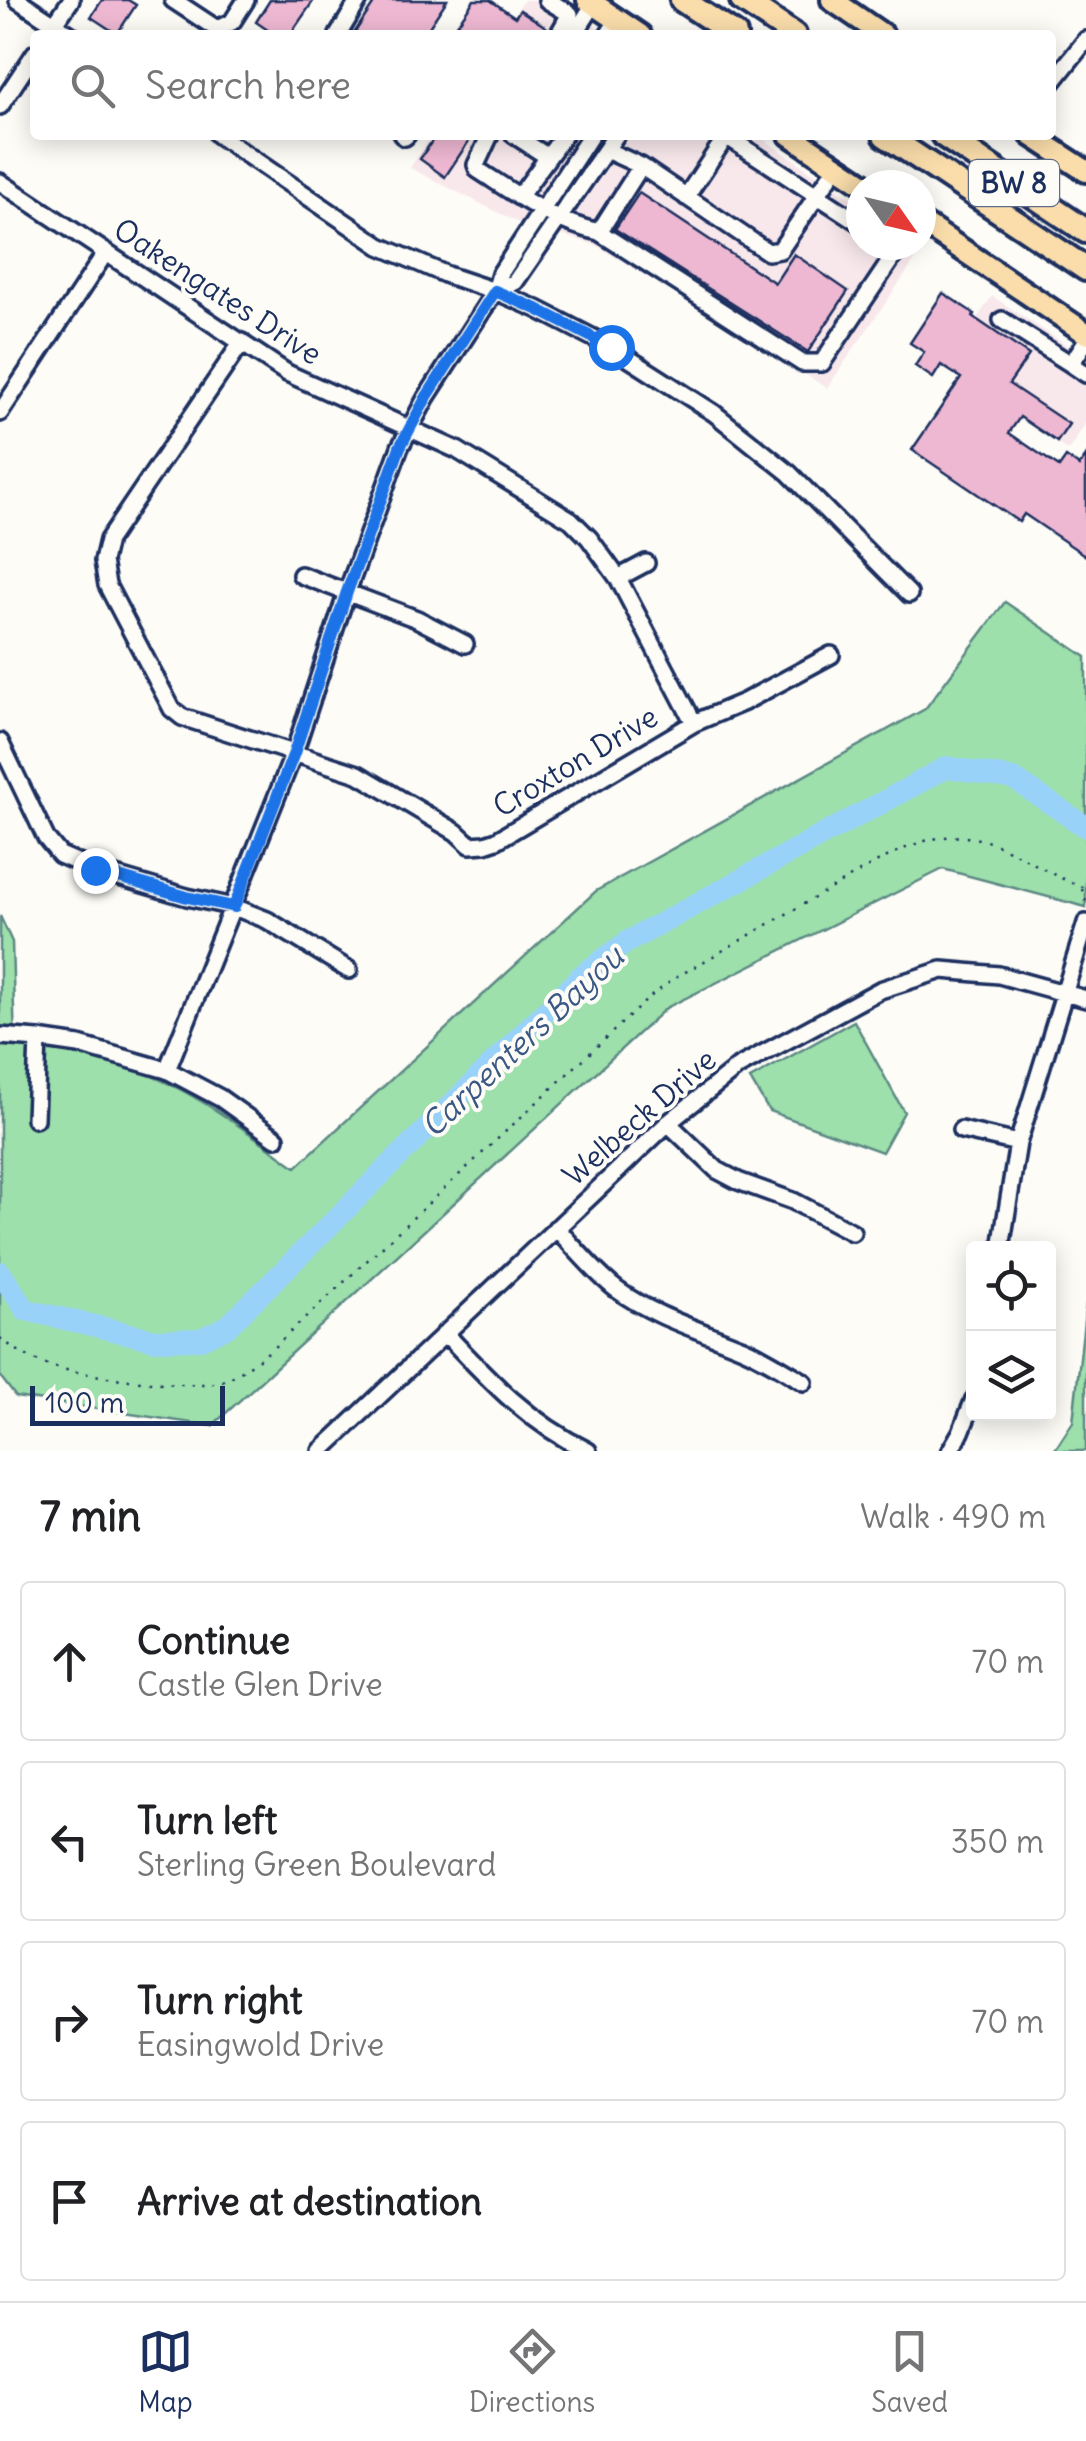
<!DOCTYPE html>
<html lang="en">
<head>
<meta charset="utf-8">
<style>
  :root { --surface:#fff; --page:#f6f6f6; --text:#202124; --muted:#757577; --line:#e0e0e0; --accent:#1b2f5e }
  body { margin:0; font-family:Delius,sans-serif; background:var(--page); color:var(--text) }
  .controls { position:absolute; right:30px; bottom:30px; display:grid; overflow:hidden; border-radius:10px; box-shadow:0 5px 25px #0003 }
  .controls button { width:90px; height:90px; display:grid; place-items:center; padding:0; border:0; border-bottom:2px solid var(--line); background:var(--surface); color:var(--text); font:50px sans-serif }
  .compass { position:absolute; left:846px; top:170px; width:90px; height:90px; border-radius:50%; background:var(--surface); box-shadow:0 5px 25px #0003; rotate:124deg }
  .scale { position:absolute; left:30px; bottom:25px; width:195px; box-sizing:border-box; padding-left:10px; border:5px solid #1b2f5e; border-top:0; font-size:28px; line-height:35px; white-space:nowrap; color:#1b2f5e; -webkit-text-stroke:8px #fdfcf7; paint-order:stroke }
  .stop { position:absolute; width:30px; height:30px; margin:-22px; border:8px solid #1a73e8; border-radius:50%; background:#fff }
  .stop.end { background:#1a73e8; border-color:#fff; box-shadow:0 2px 10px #0008 }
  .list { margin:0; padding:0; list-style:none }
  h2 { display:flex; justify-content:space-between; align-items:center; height:130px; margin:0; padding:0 40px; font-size:42px }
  h2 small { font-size:32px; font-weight:400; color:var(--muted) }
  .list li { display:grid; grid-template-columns:65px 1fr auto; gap:30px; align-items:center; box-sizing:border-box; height:160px; margin:0 20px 20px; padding:0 20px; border:2px solid var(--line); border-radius:10px }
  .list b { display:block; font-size:38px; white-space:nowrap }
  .list p { margin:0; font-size:32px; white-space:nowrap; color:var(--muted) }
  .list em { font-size:32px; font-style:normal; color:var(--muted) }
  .icon { flex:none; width:55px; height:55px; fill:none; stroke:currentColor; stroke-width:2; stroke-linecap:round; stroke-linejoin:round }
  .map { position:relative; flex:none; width:1086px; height:1451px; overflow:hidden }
  .search { position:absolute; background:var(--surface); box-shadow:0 5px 25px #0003; left:30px; right:30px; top:30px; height:110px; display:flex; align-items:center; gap:25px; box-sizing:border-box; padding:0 35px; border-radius:10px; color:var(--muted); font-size:38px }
  .sheet { height:850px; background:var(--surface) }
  nav { display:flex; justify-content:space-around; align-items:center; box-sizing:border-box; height:140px; border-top:2px solid var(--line); background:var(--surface); font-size:28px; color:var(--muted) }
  nav a { display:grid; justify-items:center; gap:5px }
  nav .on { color:var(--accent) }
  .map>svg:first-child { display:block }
  .built { fill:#f8e8ec }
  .green { fill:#9de0ab; stroke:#5c8884; stroke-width:2.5 }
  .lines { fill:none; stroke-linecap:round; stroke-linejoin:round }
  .river { stroke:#99d2f9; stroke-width:22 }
  .building { fill:#eeb8d2; stroke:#1b2f5e; stroke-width:2.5 }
  .minor-casing { stroke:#1b2f5e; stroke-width:22 }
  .major-casing { stroke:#1b2f5e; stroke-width:28 }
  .highway-casing { stroke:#1b2f5e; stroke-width:30 }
  .path { stroke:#1b2f5e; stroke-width:2.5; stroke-dasharray:2.5 8; stroke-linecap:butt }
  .minor { stroke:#fdfcf7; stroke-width:15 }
  .major { stroke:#faddab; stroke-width:20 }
  .highway { stroke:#faddab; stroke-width:22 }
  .route { stroke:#1a73e8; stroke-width:12 }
  .labels { text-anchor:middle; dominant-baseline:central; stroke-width:8; stroke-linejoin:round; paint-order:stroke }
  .shield { fill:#fdfcf7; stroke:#5f6c8c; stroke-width:2.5 }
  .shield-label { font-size:28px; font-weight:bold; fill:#1b2f5e }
  .street-label { font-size:30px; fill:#1b2f5e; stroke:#fdfcf7 }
  .water-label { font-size:32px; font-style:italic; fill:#3a5885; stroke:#fdfcf7 }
</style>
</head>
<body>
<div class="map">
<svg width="1086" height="1451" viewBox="0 0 1086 1451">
  <rect width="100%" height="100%" fill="#fdfcf7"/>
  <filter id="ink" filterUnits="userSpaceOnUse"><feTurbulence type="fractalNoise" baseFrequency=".01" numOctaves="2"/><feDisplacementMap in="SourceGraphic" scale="20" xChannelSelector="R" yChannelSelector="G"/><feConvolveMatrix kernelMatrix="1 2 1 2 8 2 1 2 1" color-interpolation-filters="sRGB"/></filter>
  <g filter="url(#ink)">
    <path class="built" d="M524 0H557L608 35H501Z
      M432 135H757L861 205V245H921L924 247 827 388 596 245 519 223 410 168Z
      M992 296 1086 358V423L1068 451 944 368Z"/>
    <path class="green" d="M1005 602 1086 657V907L943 869 666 1008 212 1426 16 1397 0 1376V916L12 942 15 1045C48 1050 83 1053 115 1063 184 1082 240 1126 296 1167L596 891 925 709Z
      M854 1021 904 1112 882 1152 769 1111 750 1079Z
      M1086 1303V1451H1054L1073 1422Z"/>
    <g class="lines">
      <path class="river" d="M0 1272 26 1310 156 1340 201 1339 228 1326 582 975 627 942 947 767 1014 779 1086 827"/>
    </g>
    <path class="building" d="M102 0H128L136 5 117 34 91 17Z
      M270 0H314L290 35H275L256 22Z
      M376 0H447L424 35H353Z
      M474 0H490L515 17 520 10 546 27 540 35H450Z
      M436 135H473L445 177 420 159Z
      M639 193 775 283 794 254 848 291 808 352 615 229Z
      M943 293 975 314 973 317 1029 355 1009 384 1069 424 1057 442 1020 417 1009 433 1059 467 1066 457 1079 466 1086 456V556L1024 514 1019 522 912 450 961 378 941 365 933 378 915 366 924 352 910 343Z"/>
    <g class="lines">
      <g class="minor-casing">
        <path id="minor" d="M18 0 71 35
          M173 0 217 29 232 22 246 0
          M547 0 570 14 558 35
          M47 35 71 0
          M338 35 359 0
          M574 35 594 4
          M608 35 618 20
          M1051 84 1086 40
          M0 106 35 53
          M218 135 380 246 447 275 495 291 537 309 611 347 714 413 789 473 909 594
          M402 135 405 137 407 135
          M490 135 476 165 478 170C517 195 553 222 599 232L802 363H822L901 245
          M514 135 548 157
          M726 136 861 224
          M606 150 641 166 768 252 780 250 837 166
          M0 182 287 373 457 450 571 520 589 538 618 578 694 723
          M519 197 564 135
          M686 197 727 135
          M599 232 641 166
          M495 291 515 282 616 135
          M1002 320 1071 364
          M1086 341 1071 364 1086 374
          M242 342 108 540 103 561 107 585 172 709 182 717 358 774 456 832 470 845 485 844 497 840 694 723 744 702 831 655
          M0 413 106 252
          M301 575 417 619 465 644
          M618 578 646 563
          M0 742 46 838 60 855 95 870 187 897 234 907 267 920 349 970
          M0 1036 38 1039 79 1045 167 1070 220 1098 276 1138
          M167 1070 294 753 347 592 400 447 426 398 495 291 500 274 591 135
          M35 1119 38 1039
          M668 1123 717 1170 738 1181 793 1201 852 1232
          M961 1130 1018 1143
          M556 1228C575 1248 594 1272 616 1289 654 1317 700 1330 743 1348 764 1357 784 1370 804 1382
          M1001 1248 1018 1143 1086 923
          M445 1333C490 1381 528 1422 588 1451
          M321 1451 668 1123 738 1067 880 990 942 970 999 975 1086 999
          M950 1451 961 1432 974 1399"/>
      </g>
      <g class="major-casing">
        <path id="major" d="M588 0 640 35
          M832 0 883 35
          M790 135 865 185
          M1031 135 1086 171
          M921 222 1086 333"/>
      </g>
      <g class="highway-casing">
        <path id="highway" d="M682 0 735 35
          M742 0 794 35
          M885 135 1086 269
          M943 135 1086 231"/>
      </g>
      <path class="path" d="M1082 889 1086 902
        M0 1338C14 1349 30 1359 47 1365 76 1375 190 1390 218 1382 238 1377 254 1362 271 1350L650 997 675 978 863 870C910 844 948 823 1002 847 1031 860 1056 879 1086 888"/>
      <use href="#minor" class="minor"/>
      <use href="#major" class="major"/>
      <use href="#highway" class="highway"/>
    </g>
  </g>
  <g class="lines" filter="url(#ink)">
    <path class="route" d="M95 870 187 897 234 907 294 753 347 592 400 447 426 398 495 291 537 309 611 347"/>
  </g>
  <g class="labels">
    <rect class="shield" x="969" y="160" width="90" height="46" rx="8"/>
    <g class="shield-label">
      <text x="1014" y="183">BW 8</text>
    </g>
    <g class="street-label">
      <text transform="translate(218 291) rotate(33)">Oakengates Drive</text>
      <text transform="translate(575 761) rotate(-31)">Croxton Drive</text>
      <text transform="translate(639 1117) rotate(-41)">Welbeck Drive</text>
    </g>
    <g class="water-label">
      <text transform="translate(522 1041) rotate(-43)">Carpenters Bayou</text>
    </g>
  </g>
</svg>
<div class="controls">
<button><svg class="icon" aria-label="locate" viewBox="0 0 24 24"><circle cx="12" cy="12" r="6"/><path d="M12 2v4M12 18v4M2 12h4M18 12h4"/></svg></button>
<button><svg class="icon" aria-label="layers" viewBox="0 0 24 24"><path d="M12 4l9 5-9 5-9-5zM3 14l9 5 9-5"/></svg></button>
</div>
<svg class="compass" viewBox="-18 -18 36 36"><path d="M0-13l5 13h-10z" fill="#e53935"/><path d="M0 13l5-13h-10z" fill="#757577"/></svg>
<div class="scale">100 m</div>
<div class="stop" style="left:611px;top:347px"></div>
<div class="stop end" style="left:95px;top:870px"></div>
<div class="search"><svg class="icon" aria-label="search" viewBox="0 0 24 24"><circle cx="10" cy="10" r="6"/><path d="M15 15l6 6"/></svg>Search here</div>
</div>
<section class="sheet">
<h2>7 min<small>Walk · 490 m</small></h2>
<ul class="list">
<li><svg class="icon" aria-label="ahead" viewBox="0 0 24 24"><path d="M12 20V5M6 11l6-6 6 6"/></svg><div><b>Continue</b><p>Castle Glen Drive</p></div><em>70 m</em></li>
<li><svg class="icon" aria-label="left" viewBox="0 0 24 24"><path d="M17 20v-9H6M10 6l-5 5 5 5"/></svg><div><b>Turn left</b><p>Sterling Green Boulevard</p></div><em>350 m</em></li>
<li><svg class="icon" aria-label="right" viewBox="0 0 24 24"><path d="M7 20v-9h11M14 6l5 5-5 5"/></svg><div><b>Turn right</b><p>Easingwold Drive</p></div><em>70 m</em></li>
<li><svg class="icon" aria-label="arrive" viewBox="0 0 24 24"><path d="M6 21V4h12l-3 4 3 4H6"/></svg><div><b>Arrive at destination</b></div></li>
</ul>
</section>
<nav>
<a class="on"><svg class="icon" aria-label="map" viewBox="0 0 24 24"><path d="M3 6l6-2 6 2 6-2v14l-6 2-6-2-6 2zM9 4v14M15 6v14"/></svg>Map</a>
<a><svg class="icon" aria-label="directions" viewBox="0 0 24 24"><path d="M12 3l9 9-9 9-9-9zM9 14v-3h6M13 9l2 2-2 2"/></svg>Directions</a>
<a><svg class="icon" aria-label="saved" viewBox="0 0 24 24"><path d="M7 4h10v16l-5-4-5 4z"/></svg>Saved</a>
</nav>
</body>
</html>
